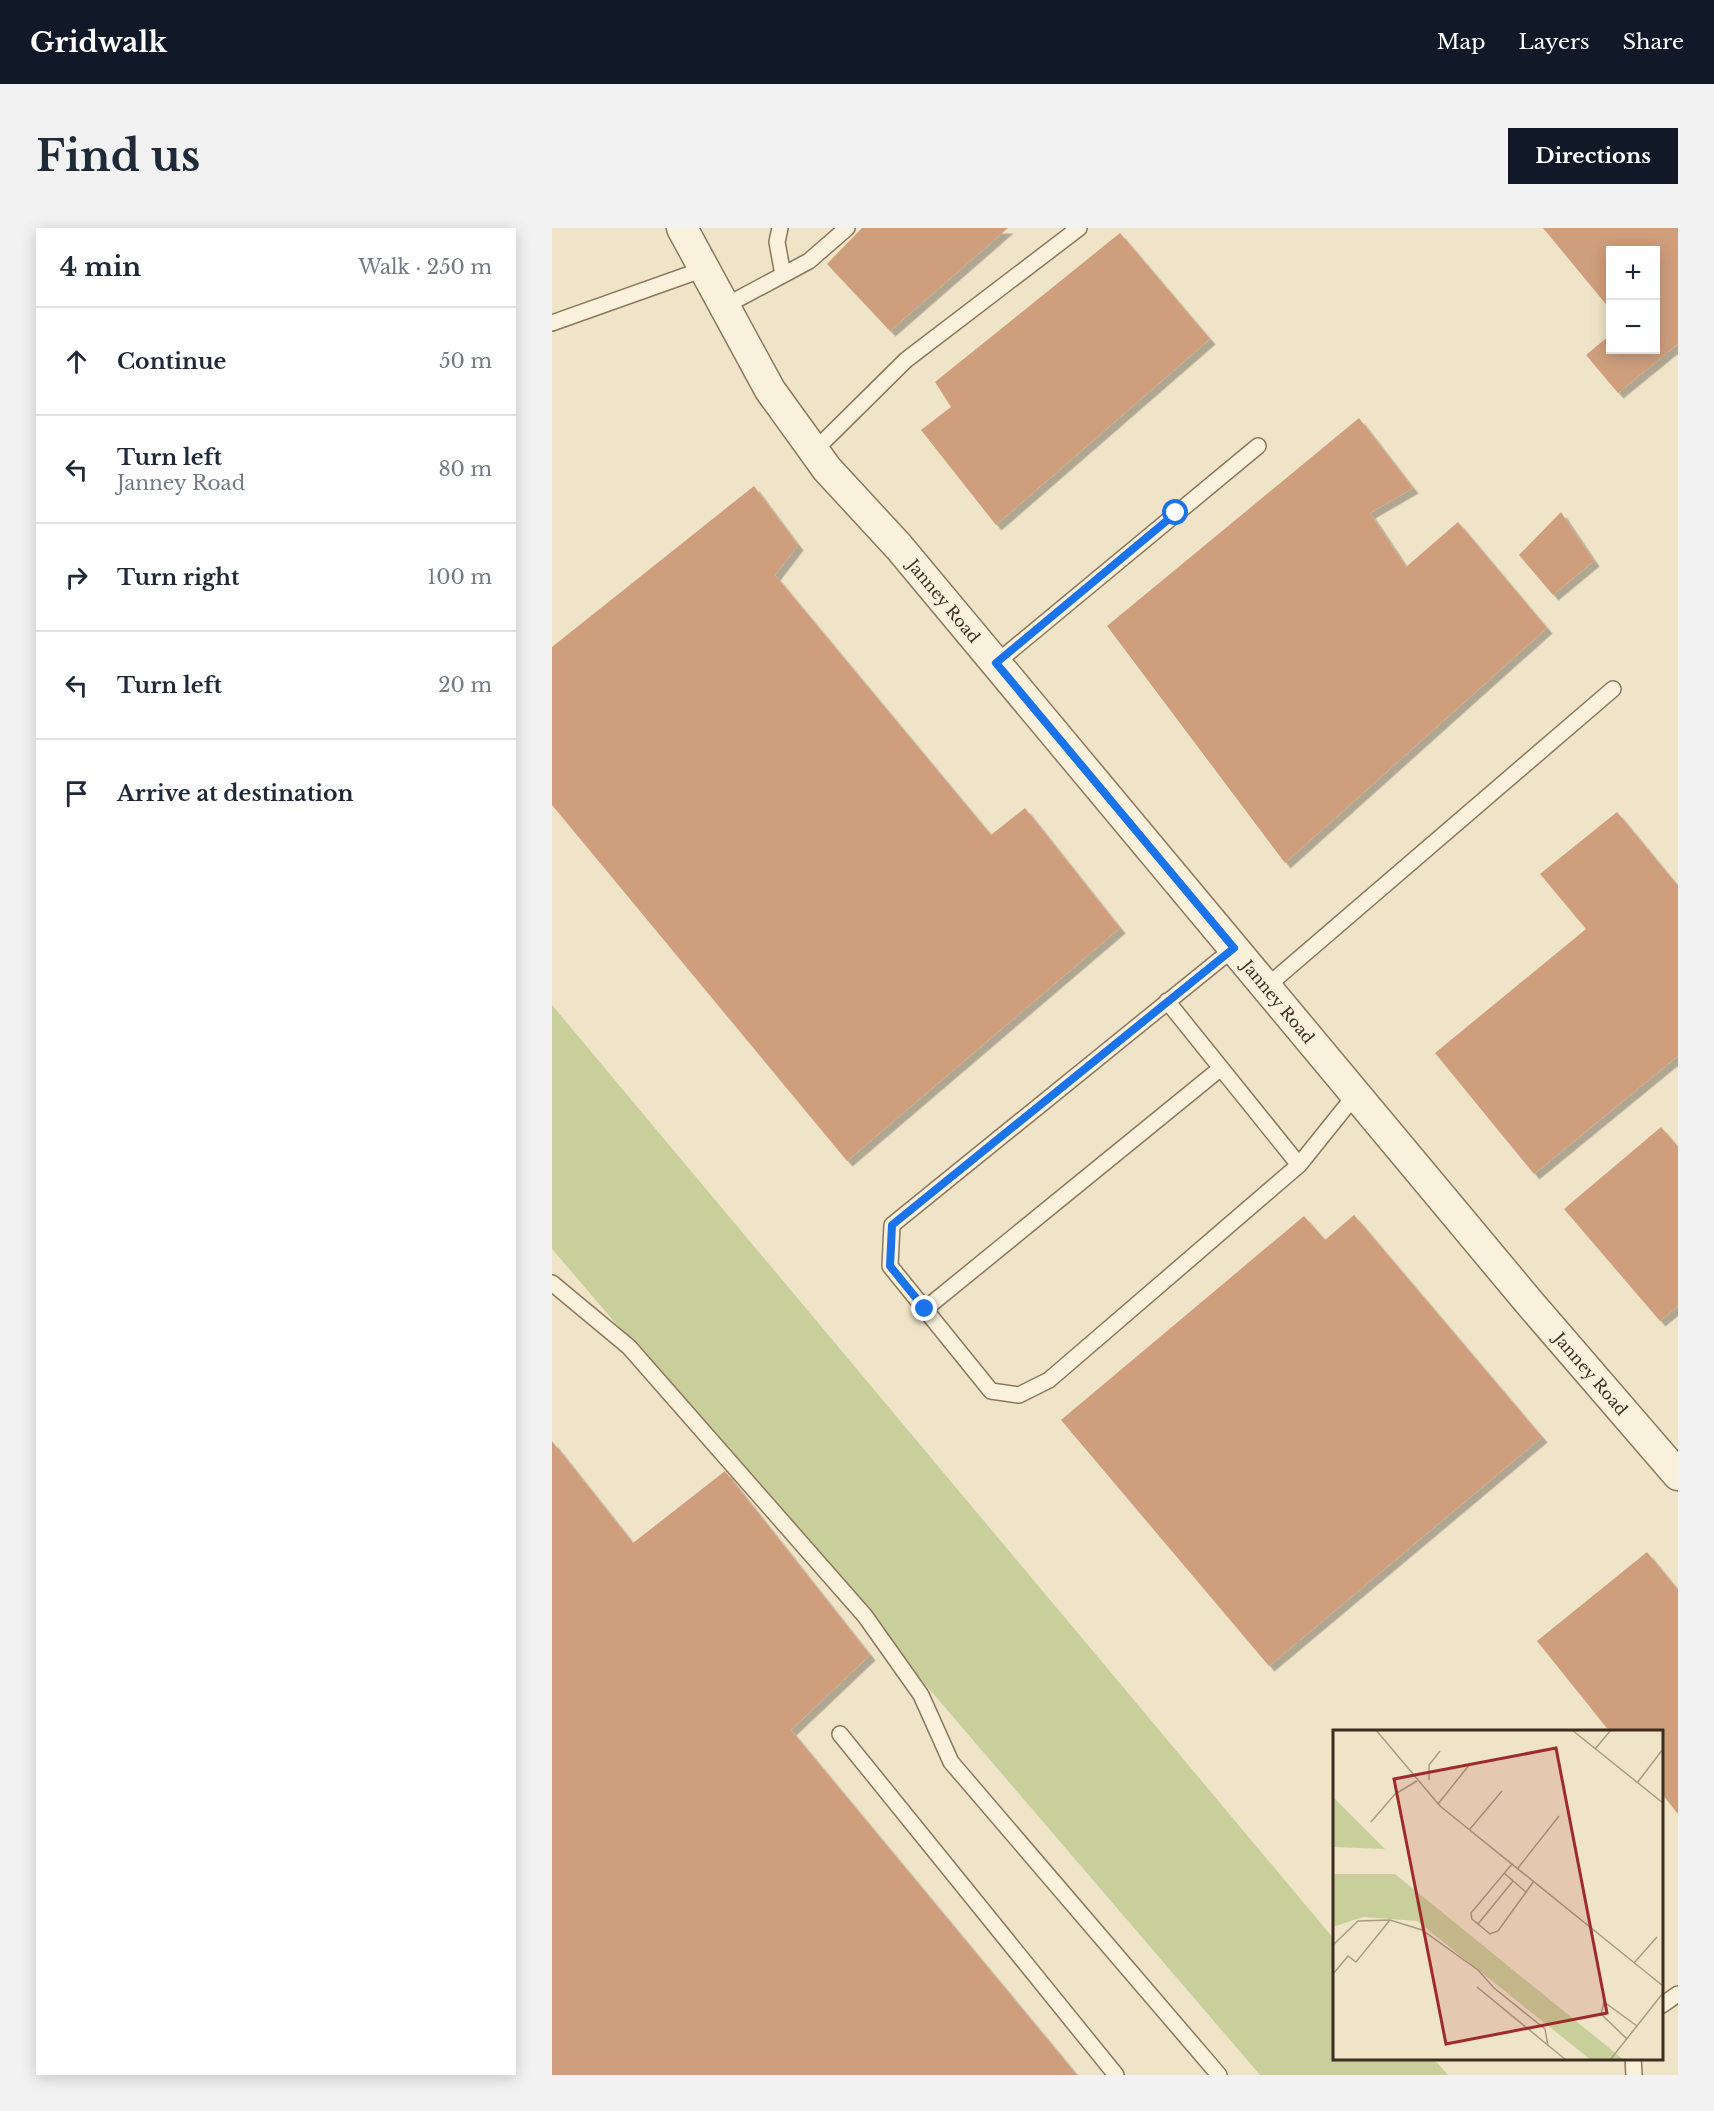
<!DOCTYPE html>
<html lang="en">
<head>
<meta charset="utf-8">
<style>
  :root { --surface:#fff; --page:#f2f2f3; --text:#1f2937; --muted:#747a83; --line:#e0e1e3; --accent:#111827 }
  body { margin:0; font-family:"Libre Baskerville",serif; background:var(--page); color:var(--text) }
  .controls { position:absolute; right:18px; top:18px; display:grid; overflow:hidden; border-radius:0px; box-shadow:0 3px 15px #0003 }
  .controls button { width:54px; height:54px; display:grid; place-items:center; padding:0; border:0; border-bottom:2px solid var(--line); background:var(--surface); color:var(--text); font:30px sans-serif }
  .stop { position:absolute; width:18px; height:18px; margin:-14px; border:4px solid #1a73e8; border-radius:50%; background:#fff }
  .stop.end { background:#1a73e8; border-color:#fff; box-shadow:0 2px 6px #0008 }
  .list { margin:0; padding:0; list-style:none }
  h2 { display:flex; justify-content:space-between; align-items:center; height:78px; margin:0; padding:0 24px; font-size:26px }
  h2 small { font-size:20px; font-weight:400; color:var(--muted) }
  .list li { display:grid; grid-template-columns:39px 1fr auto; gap:18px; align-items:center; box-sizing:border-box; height:108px; padding:0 24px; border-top:2px solid var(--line) }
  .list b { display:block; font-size:22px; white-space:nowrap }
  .list p { margin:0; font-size:20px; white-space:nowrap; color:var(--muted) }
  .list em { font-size:20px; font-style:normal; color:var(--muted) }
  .icon { flex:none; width:33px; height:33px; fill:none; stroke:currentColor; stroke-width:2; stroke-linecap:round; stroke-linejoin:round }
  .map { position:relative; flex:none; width:1126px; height:1847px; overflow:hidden; border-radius:0px }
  header { display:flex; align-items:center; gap:36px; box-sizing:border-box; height:84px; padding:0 30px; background:var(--accent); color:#fff }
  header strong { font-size:28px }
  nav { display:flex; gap:33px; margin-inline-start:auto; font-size:21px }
  .intro { display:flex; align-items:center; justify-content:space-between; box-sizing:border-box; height:144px; padding:0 36px }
  h1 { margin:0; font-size:42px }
  .button { padding:15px 27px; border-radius:0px; background:var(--accent); color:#fff; font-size:21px; font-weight:700 }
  main { display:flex; gap:36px; padding:0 36px }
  aside { flex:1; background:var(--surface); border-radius:0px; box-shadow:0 3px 15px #0003 }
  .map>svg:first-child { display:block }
  .green { fill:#c9cf9b }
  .building { fill:#cf9f7d; filter:url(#shadow) }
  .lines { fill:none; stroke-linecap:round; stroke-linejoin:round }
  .lane-casing { stroke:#8d765c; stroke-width:18 }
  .street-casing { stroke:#8d765c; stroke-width:33 }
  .lane { stroke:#faf1dc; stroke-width:15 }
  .street { stroke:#faf1dc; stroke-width:30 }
  .route { stroke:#1a73e8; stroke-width:8 }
  .labels { text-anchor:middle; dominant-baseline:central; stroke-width:5; stroke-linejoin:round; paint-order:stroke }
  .street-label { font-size:16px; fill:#3d2e20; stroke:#f7eed8 }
  .inset-road { fill:none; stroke:#a89b85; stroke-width:1.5 }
  .view { fill:#9e2a2b; fill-opacity:0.15; stroke:#9e2a2b; stroke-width:3 }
  .inset-edge { fill:none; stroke:#3d2e20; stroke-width:3 }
</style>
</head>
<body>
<header>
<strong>Gridwalk</strong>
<nav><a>Map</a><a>Layers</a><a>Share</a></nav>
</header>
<div class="intro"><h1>Find us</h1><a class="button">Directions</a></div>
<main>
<aside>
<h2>4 min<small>Walk · 250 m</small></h2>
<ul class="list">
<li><svg class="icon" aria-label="ahead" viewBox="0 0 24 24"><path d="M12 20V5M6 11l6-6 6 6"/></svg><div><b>Continue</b></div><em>50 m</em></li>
<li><svg class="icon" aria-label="left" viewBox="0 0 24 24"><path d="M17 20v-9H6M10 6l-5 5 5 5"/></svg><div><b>Turn left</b><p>Janney Road</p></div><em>80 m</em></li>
<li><svg class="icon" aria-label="right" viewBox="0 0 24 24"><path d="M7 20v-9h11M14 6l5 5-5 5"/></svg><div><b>Turn right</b></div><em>100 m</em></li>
<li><svg class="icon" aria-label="left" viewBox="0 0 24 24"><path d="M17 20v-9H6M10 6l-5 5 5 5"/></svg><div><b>Turn left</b></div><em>20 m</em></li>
<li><svg class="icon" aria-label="arrive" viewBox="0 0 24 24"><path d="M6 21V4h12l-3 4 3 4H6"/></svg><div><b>Arrive at destination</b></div></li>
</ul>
</aside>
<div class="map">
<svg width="1126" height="1847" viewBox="0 0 1126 1847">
  <defs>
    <filter id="shadow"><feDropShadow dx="5.5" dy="5.5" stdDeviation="0" flood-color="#0004"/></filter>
  </defs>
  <rect width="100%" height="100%" fill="#f0e4c8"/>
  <path class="green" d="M0 777 782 1711 783 1830 882 1831 896 1847H708L0 1021Z"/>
  <path class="building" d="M310 0H456L338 103 275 36Z
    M991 0H1126V116L1066 165 1034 127 1058 107V122H1104V22H1058V81Z
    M568 5 658 111 444 297 369 202 399 179 383 154Z
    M807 190 861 260 818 285 854 339 906 294 995 400 733 635 555 398Z
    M202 258 246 317 223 347 439 607 473 580 568 700 295 933 0 577V419Z
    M1009 284 1042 333 1001 367 967 327Z
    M1065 584 1126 658V828L982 946 883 825 1034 701 988 646Z
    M1109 899 1126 919V1078L1108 1093 1012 981Z
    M802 987 990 1209 717 1438 509 1192 752 988 773 1012Z
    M0 1213 81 1315 173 1243 318 1427 239 1502 525 1847H0Z
    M1095 1324 1126 1362V1586L1110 1566V1504H1058L985 1413Z"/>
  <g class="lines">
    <g class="lane-casing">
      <path id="lane" d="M228 0 225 14 231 47
        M173 78 257 33 295 0
        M0 95 152 41
        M262 223 354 132 527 0
        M444 435 706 218
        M682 720 340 997 338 1038 439 1163 467 1167 497 1152 747 937 804 866
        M714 759 1061 461
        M615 773 747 937
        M0 1055 77 1119 313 1388 369 1467 399 1534 667 1847
        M373 1081 669 840
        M288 1506 564 1847
        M1110 1777 1126 1766
        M1081 1830 1082 1847"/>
    </g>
    <g class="street-casing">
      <g id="street">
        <path id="s1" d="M130 0 218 162 275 241 347 319 976 1073 1126 1247"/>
      </g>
    </g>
    <use href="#lane" class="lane"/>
    <use href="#street" class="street"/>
  </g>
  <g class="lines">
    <path class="route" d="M373 1081 338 1038 340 997 682 720 444 435 624 285"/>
  </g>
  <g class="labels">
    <g class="street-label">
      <text stroke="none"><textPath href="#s1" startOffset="458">Janney Road</textPath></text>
      <text stroke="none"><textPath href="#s1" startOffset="980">Janney Road</textPath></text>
      <text stroke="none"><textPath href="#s1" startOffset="1466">Janney Road</textPath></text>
    </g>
  </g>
  <g transform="translate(781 1502)">
    <rect width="330" height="330" fill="#f0e4c8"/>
    <path d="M0 67 52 119 0 117ZM0 144H62L291 330H258L84 191 30 187 0 197Z" fill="#c9cf9b"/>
    <path class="inset-road" d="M43 0 107 76 330 256M239 0 330 73M262 19 278 0M96 50V35L107 21M304 53 330 19M105 74 137 34M38 92 62 64 84 51M137 99 169 61M179 134 138 183 139 189 157 204 165 201 201 151M185 138 226 86M171 143 194 163M145 194 180 151M0 215 25 191 57 190 89 200 145 240 161 258 212 299 215 316M301 233 324 207M0 244 15 226 23 232 57 190M144 257 233 330M294 309 268 284 271 272 304 296M277 330 330 263"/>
    <path class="view" d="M223 18 274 283 113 314 61 49Z"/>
    <rect width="330" height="330" class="inset-edge"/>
  </g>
</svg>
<div class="controls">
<button>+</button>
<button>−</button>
</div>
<div class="stop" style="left:624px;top:285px"></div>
<div class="stop end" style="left:373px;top:1081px"></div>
</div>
</main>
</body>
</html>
